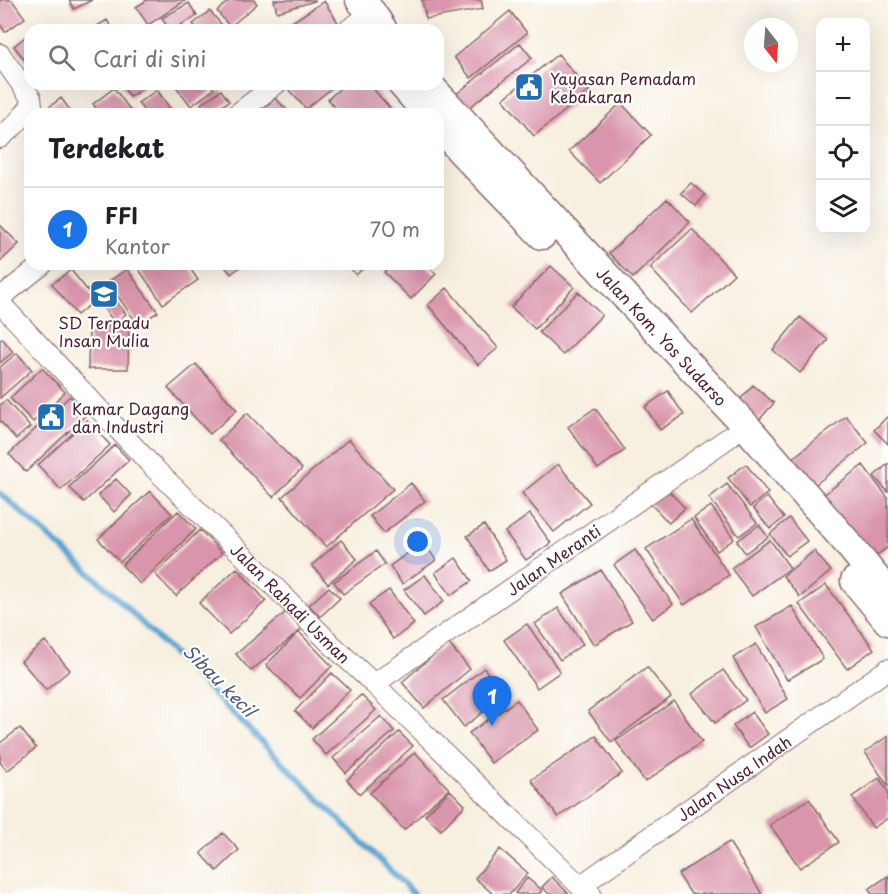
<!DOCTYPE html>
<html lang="id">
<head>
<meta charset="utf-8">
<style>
  :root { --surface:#fff; --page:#f6f6f6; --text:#202124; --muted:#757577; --line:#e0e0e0; --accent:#1a73e8 }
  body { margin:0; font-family:"Playpen Sans",sans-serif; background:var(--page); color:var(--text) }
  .controls { position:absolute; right:18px; top:18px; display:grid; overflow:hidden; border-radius:12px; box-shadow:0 6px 24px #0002 }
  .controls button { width:54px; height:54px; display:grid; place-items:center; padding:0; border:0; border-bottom:2px solid var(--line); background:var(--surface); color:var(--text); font:30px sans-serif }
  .compass { position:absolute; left:744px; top:18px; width:54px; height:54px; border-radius:50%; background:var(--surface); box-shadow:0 6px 24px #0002; rotate:163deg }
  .you { position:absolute; left:418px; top:542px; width:21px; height:21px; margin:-15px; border:4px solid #fff; border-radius:50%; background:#1a73e8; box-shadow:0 0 0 9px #1a73e833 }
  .badge { display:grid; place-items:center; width:39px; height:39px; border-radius:50%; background:var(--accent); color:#fff; font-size:20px; font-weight:700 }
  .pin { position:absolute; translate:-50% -50px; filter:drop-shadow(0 2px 3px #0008) }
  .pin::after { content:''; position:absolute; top:32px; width:21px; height:18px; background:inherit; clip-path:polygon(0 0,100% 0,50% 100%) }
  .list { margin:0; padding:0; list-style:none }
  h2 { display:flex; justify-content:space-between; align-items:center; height:78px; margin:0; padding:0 24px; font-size:26px }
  h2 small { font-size:20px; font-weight:400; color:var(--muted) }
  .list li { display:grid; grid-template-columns:39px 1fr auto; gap:18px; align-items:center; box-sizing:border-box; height:84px; padding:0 24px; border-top:2px solid var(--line) }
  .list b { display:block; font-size:22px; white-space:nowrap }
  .list p { margin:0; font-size:20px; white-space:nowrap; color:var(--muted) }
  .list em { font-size:20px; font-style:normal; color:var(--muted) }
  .icon { flex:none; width:33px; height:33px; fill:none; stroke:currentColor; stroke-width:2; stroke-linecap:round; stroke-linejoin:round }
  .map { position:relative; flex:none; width:888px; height:894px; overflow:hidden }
  .search { position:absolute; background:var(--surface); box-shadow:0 6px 24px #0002; left:24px; top:24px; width:420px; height:66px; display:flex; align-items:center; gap:15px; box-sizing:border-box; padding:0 21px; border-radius:18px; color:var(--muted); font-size:22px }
  .panel { position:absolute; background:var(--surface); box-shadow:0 6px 24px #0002; left:24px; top:108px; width:420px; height:162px; border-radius:18px }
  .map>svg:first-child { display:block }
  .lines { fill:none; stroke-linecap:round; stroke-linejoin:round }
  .stream { stroke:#56a3cf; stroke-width:6 }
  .building { fill:#d995ab }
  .minor-casing { stroke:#87686a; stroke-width:22 }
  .highway-casing { stroke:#87686a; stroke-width:31 }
  .minor { stroke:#fff; stroke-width:20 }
  .highway { stroke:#fff; stroke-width:28 }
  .labels { text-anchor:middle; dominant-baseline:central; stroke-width:4.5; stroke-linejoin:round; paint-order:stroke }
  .poi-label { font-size:16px; fill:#4a1f2b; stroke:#fff; text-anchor:start }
  .street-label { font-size:16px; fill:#4a1f2b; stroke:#fff }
  .water-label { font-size:18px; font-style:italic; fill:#4f5a75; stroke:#fff }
</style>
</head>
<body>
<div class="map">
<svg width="888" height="894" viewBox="0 0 888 894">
  <rect width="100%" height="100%" fill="#fff"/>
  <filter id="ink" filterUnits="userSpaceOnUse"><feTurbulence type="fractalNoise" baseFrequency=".0167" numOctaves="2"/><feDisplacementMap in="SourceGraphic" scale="12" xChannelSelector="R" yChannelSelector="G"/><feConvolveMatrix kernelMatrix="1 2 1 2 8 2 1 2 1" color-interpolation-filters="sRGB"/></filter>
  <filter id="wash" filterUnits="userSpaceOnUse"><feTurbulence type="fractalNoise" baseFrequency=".008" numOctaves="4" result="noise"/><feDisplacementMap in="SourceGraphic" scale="24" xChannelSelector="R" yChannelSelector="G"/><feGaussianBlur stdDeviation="1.35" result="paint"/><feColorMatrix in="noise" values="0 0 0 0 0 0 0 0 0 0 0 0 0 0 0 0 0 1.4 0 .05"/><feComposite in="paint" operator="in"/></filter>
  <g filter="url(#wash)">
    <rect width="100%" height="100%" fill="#f7efdf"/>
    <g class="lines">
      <path class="stream" d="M0 493 112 593 403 883 413 894"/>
    </g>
    <g id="blocks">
      <path class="building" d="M0 0H12L25 18 5 32 0 24Z
        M69 0H92L74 9Z
        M147 0H186L148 25 136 7Z
        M230 0H254L257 4 230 27 217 11Z
        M274 0H315V1L277 12Z
        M422 0H481L483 9 426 19Z
        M324 1 339 24 330 30H288L286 26Z
        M189 3 197 16 172 30H169L162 18Z
        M210 11 226 30H198L193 24Z
        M510 11 527 33 471 78 454 57Z
        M107 20 113 30H90Z
        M30 33V67L14 46Z
        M520 43 532 58 466 110 454 96Z
        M558 54 589 91 534 136 503 99Z
        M121 84H148L130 97Z
        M174 84H211L214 89 191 106Z
        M296 84H330L333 87 306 109 289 90Z
        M345 84H369L395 114H340L328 99Z
        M114 88 131 111 126 114H100L93 104Z
        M157 90 174 114H146L138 103Z
        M221 90 229 101 211 114H208L201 104Z
        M61 98 73 114H40Z
        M275 98 289 112 286 114H259Z
        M621 103 651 135 600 183 569 151Z
        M691 183 705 195 696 206 681 193Z
        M667 198 690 222 633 278 609 253Z
        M0 225 19 244 0 262Z
        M692 229 734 274 692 313 650 268Z
        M135 264H187L198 280 163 304Z
        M223 264H244L231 274Z
        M347 264H368L356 275Z
        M392 264H425L436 274 411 299 384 272Z
        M551 266 574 287 535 329 511 307Z
        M127 269 158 312 138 325 108 282Z
        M71 270 95 300 77 315 52 284Z
        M447 288 498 348 478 365 428 305Z
        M578 292 602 315 563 355 539 332Z
        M109 293 126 314 115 323 98 301Z
        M800 317 828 340 800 373 773 350Z
        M89 326 129 327 128 369H88Z
        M2 338 13 352 0 363V340Z
        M17 353 32 370 0 398V367Z
        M196 364 237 410 210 434 168 388Z
        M42 368 65 392 33 422 10 398Z
        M753 385 774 403 759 420 738 402Z
        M668 391 684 415 660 430 645 407Z
        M70 396 87 414 26 472 9 454Z
        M6 400 30 427 16 439 0 421V405Z
        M595 408 625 450 598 469 568 427Z
        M247 413 302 469 273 497 219 440Z
        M846 416 868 443 811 488 789 461Z
        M888 416V444L874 430Z
        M87 420 110 445 61 490 38 465Z
        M349 439 393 489 326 547 282 497Z
        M115 445 129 460 84 502 69 487Z
        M558 464 590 503 554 532 522 493Z
        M746 464 768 493 750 507 728 478Z
        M888 464V492L874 476Z
        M863 465 888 498V547L870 560 822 496Z
        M116 479 131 495 114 512 98 495Z
        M411 483 425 501 384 533 370 516Z
        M727 484 757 523 739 536 709 498Z
        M663 485 685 508 669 523 647 500Z
        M150 491 172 514 120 562 98 539Z
        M767 497 784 518 770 529 753 508Z
        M711 506 734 539 717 551 694 518Z
        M178 511 196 529 140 584 122 565Z
        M530 514 551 543 526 560 505 532Z
        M789 518 807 541 787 556 770 534Z
        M691 519 729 575 684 605 646 549Z
        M484 525 506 560 489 571 467 536Z
        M759 525 768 537 745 553 737 541Z
        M200 530 222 553 176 596 155 574Z
        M341 540 357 559 328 584 312 565Z
        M770 540 790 568 752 596 731 568Z
        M423 542 436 560 402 584 390 566Z
        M635 550 673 604 653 619 614 565Z
        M376 551 385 564 343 594 334 582Z
        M814 551 831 571 800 597 783 576Z
        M456 558 472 581 451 595 435 573Z
        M237 568 266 601 229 634 199 603Z
        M601 570 632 621 594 645 562 594Z
        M425 575 444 601 424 616 404 590Z
        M826 585 874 649 847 669 799 604Z
        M329 587 340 598 320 617 309 605Z
        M389 590 414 624 393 639 369 604Z
        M792 606 823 659 787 680 756 627Z
        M558 608 583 644 560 660 535 624Z
        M287 611 302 629 251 671 236 654Z
        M527 624 560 672 537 688 504 640Z
        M299 632 332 666 300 698 266 665Z
        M45 641 70 670 46 690 21 661Z
        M448 643 470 669 424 708 402 682Z
        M756 644 788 699 765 713 733 658Z
        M647 667 671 697 611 742 588 711Z
        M484 668 505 695 464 727 443 700Z
        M723 670 746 700 715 723 692 694Z
        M332 673 350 690 312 728 295 711Z
        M361 695 376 710 326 755 312 739Z
        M517 700 538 730 491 763 469 733Z
        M674 701 702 742 645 782 616 741Z
        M752 712 768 734 749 748 733 726Z
        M381 716 394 731 346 773 333 758Z
        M20 728 36 748 7 771 0 762V743Z
        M399 732 413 746 360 794 347 780Z
        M596 736 622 773 558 817 531 780Z
        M888 736V786L865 752Z
        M415 752 449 789 404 830 370 793Z
        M879 778 888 791V818L873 828 852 797Z
        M450 790 465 805 441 830 425 815Z
        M809 799 839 842 800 868 770 825Z
        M223 833 239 850 217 871 201 853Z
        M729 842 762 894H691L678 874Z
        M500 849 528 873 510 894H493L475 878Z
        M888 876V894H872L869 889Z
        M552 877 568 893 567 894H549L542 887Z
        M527 878 542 890 539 894H517L515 893Z"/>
    </g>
  </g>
  <g filter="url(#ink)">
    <use href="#blocks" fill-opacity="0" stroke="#87686a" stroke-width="1.5"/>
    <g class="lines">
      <g class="minor-casing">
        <g id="minor">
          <path d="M348 30 372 13"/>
          <path d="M0 54 31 98 32 105 16 124 0 138"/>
          <path d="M237 114 276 84"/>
          <path d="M0 298 43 264"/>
          <path id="s1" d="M0 303 154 468 253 565 330 643 374 684 580 886 591 894"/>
          <path id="s2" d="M374 684 731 436"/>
          <path id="s3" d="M580 886 888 669"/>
        </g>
      </g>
      <g class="highway-casing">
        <g id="highway">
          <path d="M360 0 372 13 383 30"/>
          <path d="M402 84 428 114"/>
          <path id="s4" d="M428 84 744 424 844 539 888 593"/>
          <path d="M438 125 461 151 542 235"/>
          <path d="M855 581 888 621"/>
        </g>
      </g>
      <use href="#minor" class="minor"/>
      <use href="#highway" class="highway"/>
    </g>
  </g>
  <defs>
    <g id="civic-square" transform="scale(1.5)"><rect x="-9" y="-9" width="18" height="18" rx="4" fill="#1f6fb2" stroke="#fff"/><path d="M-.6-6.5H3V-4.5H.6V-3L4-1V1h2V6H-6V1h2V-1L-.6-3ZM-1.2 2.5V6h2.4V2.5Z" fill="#fff"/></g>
    <g id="school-square" transform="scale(1.5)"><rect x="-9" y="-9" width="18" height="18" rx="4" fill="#1f6fb2" stroke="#fff"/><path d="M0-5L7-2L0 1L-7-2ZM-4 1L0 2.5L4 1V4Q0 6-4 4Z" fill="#fff"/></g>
  </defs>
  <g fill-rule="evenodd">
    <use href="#civic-square" x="529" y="87"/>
    <use href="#school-square" x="104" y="294"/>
    <use href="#civic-square" x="51" y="417"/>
  </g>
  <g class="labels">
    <g class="poi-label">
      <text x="550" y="78">Yayasan Pemadam<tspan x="550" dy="18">Kebakaran</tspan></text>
      <text x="104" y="322" text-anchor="middle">SD Terpadu<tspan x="104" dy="18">Insan Mulia</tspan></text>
      <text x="72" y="408">Kamar Dagang<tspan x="72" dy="18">dan Industri</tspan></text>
    </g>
    <g class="street-label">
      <text stroke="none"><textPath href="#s4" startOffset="344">Jalan Kom. Yos Sudarso</textPath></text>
      <text stroke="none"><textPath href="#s2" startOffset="218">Jalan Meranti</textPath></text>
      <text stroke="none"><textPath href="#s1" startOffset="418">Jalan Rahadi Usman</textPath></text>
      <text stroke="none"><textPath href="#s3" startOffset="188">Jalan Nusa Indah</textPath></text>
    </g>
    <g class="water-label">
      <text transform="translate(220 680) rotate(45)">Sibau kecil</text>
    </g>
  </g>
</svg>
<div class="controls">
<button>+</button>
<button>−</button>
<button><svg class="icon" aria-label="locate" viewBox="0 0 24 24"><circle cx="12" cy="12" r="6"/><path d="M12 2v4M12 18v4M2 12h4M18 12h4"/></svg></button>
<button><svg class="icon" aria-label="layers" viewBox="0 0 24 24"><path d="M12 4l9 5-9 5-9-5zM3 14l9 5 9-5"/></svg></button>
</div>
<svg class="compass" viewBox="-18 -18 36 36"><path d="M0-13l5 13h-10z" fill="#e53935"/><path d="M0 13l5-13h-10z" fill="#757577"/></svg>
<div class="you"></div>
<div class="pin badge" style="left:492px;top:726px">1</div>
<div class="search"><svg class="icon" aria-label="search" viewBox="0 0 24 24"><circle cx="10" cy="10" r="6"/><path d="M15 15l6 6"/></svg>Cari di sini</div>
<section class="panel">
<h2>Terdekat<small></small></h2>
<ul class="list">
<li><span class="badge">1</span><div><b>FFI</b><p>Kantor</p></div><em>70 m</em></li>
</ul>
</section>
</div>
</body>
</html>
